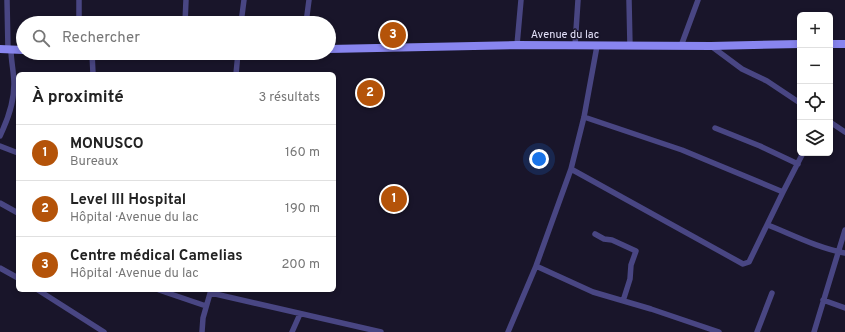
<!DOCTYPE html>
<html lang="fr">
<head>
<meta charset="utf-8">
<style>
  :root { --surface:#fff; --page:#f6f6f6; --text:#222; --muted:#767676; --line:#e0e0e0; --accent:#b45309 }
  body { margin:0; font-family:Overpass,sans-serif; background:var(--page); color:var(--text) }
  .controls { position:absolute; right:12px; top:12px; display:grid; overflow:hidden; border-radius:6px; box-shadow:0 2px 6px #0003 }
  .controls button { width:36px; height:36px; display:grid; place-items:center; padding:0; border:0; border-bottom:1px solid var(--line); background:var(--surface); color:var(--text); font:20px sans-serif }
  .you { position:absolute; left:539px; top:159px; width:14px; height:14px; margin:-10px; border:3px solid #fff; border-radius:50%; background:#1a73e8; box-shadow:0 0 0 6px #1a73e833 }
  .badge { display:grid; place-items:center; width:26px; height:26px; border-radius:50%; background:var(--accent); color:#fff; font-size:13px; font-weight:700 }
  .pin { position:absolute; translate:-50% -50%; border:2px solid #fff; box-shadow:0 1px 4px #0006 }
  .list { margin:0; padding:0; list-style:none }
  h2 { display:flex; justify-content:space-between; align-items:center; height:52px; margin:0; padding:0 16px; font-size:17px }
  h2 small { font-size:13px; font-weight:400; color:var(--muted) }
  .list li { display:grid; grid-template-columns:26px 1fr auto; gap:12px; align-items:center; box-sizing:border-box; height:56px; padding:0 16px; border-top:1px solid var(--line) }
  .list b { display:block; font-size:15px; white-space:nowrap }
  .list p { margin:0; font-size:13px; white-space:nowrap; color:var(--muted) }
  .list em { font-size:13px; font-style:normal; color:var(--muted) }
  .icon { flex:none; width:22px; height:22px; fill:none; stroke:currentColor; stroke-width:2; stroke-linecap:round; stroke-linejoin:round }
  .map { position:relative; flex:none; width:845px; height:332px; overflow:hidden }
  .search { position:absolute; background:var(--surface); box-shadow:0 2px 6px #0003; left:16px; top:16px; width:320px; height:44px; display:flex; align-items:center; gap:10px; box-sizing:border-box; padding:0 14px; border-radius:22px; color:var(--muted); font-size:15px }
  .panel { position:absolute; background:var(--surface); box-shadow:0 2px 6px #0003; left:16px; top:72px; width:320px; height:220px; border-radius:6px }
  .map>svg:first-child { display:block }
  .lines { fill:none; stroke-linecap:round; stroke-linejoin:round }
  .minor { stroke:#494683; stroke-width:5.5 }
  .secondary { stroke:#8885ef; stroke-width:8 }
  .labels { text-anchor:middle; dominant-baseline:central; stroke-width:3; stroke-linejoin:round; paint-order:stroke }
  .street-label { font-size:11px; fill:#e5e2fb; stroke:#19152a }
</style>
</head>
<body>
<div class="map">
<svg width="845" height="332" viewBox="0 0 845 332">
  <rect width="100%" height="100%" fill="#19152a"/>
  <g class="lines">
    <path class="minor" d="M7 0 8 50
      M79 0V23
      M629 0 630 46
      M185 23 186 0
      M241 23 244 0
      M306 23 309 0
      M517 45 521 0
      M575 46 578 0
      M681 46 698 0
      M711 46 742 69 767 81 800 103
      M92 53 93 74
      M236 74 238 53
      M584 117 682 150 783 192
      M830 122 845 132
      M715 128 760 146 798 164
      M0 136C8 119 14 103 14 84 14 73 11 61 11 50
      M0 146 18 153
      M571 169 743 264 749 262 783 192 803 153
      M0 203 18 213
      M768 225C793 235 818 248 845 253
      M595 234 604 239 612 240 636 251 631 265 630 279 623 301
      M536 266 593 292 651 309 719 332
      M0 268 18 278
      M38 290 104 332
      M159 290 206 306
      M211 293 381 332
      M823 300 845 308
      M202 332 203 318 211 290
      M292 332 300 314
      M508 332 536 266 571 169 584 117 597 46
      M757 332 772 293
      M814 332 845 230"/>
    <path class="secondary" d="M830 44H845
      M0 49 23 50
      M329 49 517 45 711 46 800 44"/>
  </g>
  <g class="labels">
    <g class="street-label">
      <text x="565" y="35">Avenue du lac</text>
    </g>
  </g>
</svg>
<div class="controls">
<button>+</button>
<button>−</button>
<button><svg class="icon" aria-label="locate" viewBox="0 0 24 24"><circle cx="12" cy="12" r="6"/><path d="M12 2v4M12 18v4M2 12h4M18 12h4"/></svg></button>
<button><svg class="icon" aria-label="layers" viewBox="0 0 24 24"><path d="M12 4l9 5-9 5-9-5zM3 14l9 5 9-5"/></svg></button>
</div>
<div class="you"></div>
<div class="pin badge" style="left:394px;top:199px">1</div>
<div class="pin badge" style="left:370px;top:93px">2</div>
<div class="pin badge" style="left:393px;top:35px">3</div>
<div class="search"><svg class="icon" aria-label="search" viewBox="0 0 24 24"><circle cx="10" cy="10" r="6"/><path d="M15 15l6 6"/></svg>Rechercher</div>
<section class="panel">
<h2>À proximité<small>3 résultats</small></h2>
<ul class="list">
<li><span class="badge">1</span><div><b>MONUSCO</b><p>Bureaux</p></div><em>160 m</em></li>
<li><span class="badge">2</span><div><b>Level III Hospital</b><p>Hôpital · Avenue du lac</p></div><em>190 m</em></li>
<li><span class="badge">3</span><div><b>Centre médical Camelias</b><p>Hôpital · Avenue du lac</p></div><em>200 m</em></li>
</ul>
</section>
</div>
</body>
</html>
